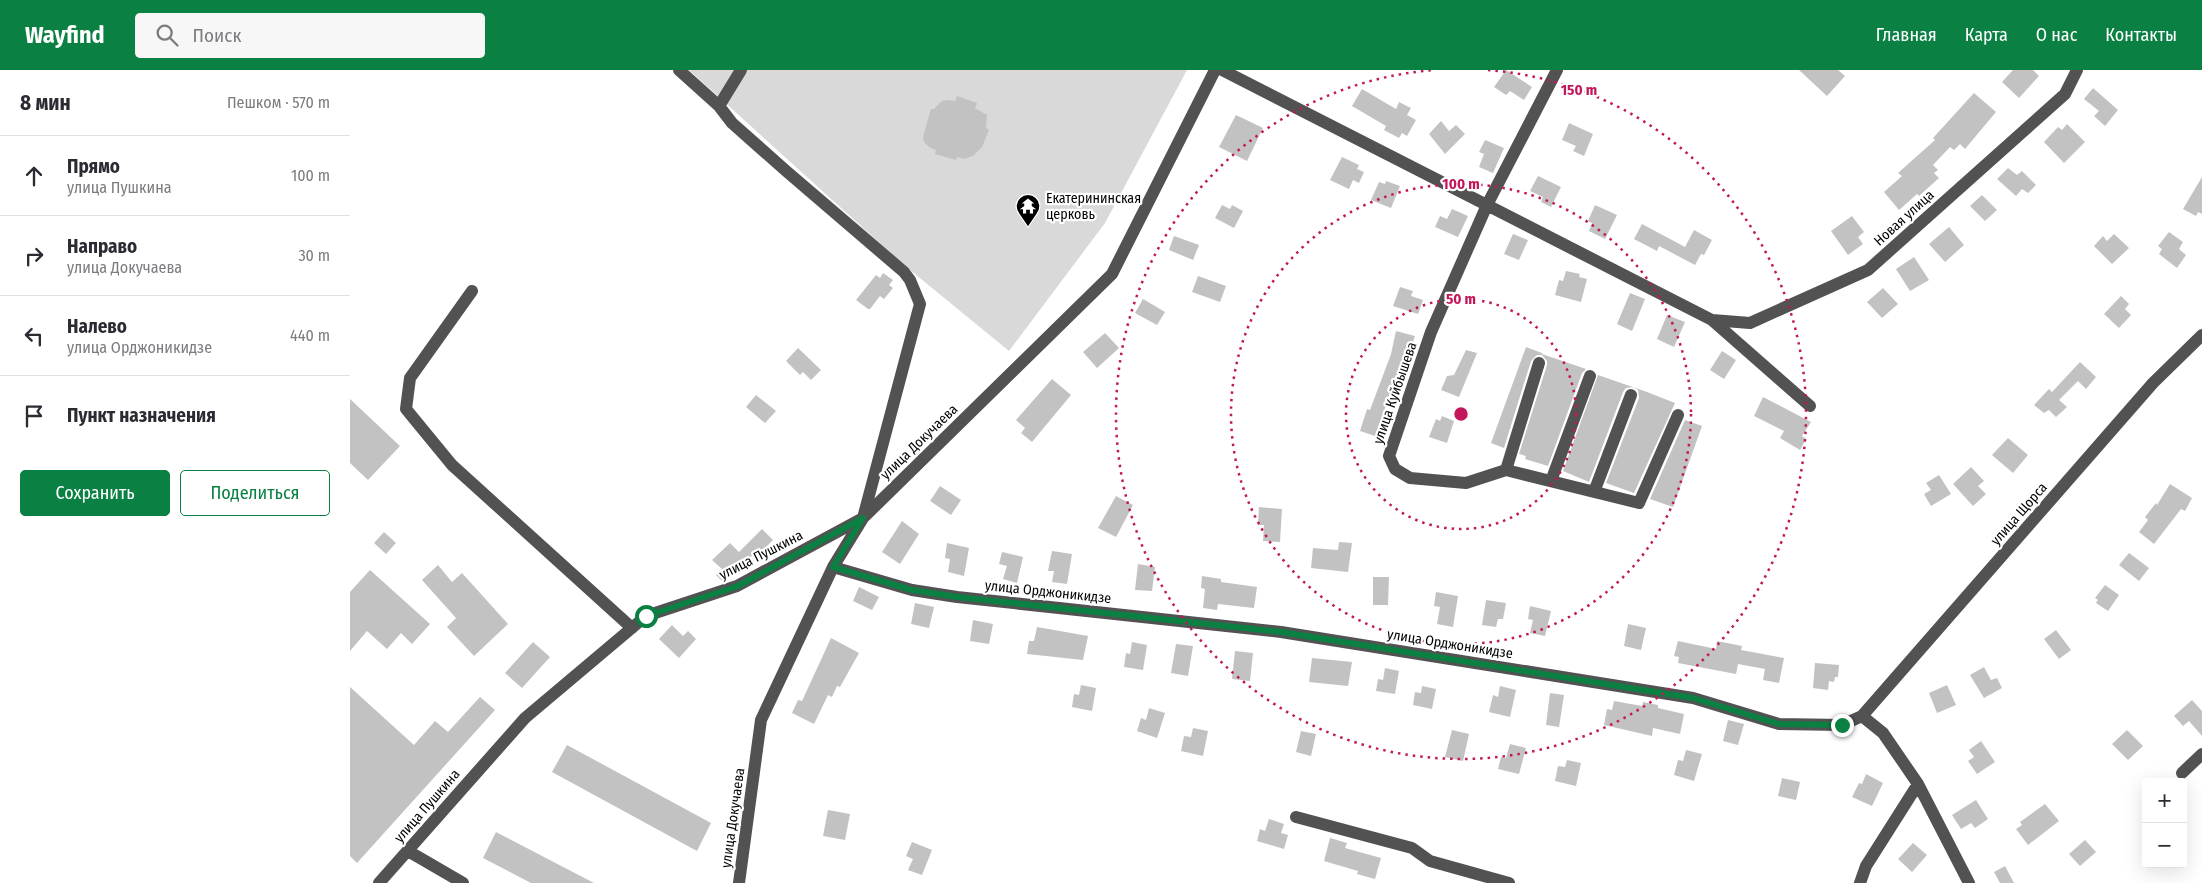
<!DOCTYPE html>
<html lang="ru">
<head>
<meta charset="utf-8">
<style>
  :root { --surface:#fff; --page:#f7f7f7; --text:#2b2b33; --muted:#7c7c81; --line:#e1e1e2; --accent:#0b8043 }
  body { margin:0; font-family:"Fira Sans Condensed",sans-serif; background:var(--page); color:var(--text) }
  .controls { position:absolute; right:15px; bottom:15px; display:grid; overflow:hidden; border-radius:5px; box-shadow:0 5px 20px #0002 }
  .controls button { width:45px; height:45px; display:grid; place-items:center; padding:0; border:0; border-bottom:1px solid var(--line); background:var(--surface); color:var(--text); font:25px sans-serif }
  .stop { position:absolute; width:15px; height:15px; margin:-11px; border:4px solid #0b8043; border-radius:50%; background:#fff }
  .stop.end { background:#0b8043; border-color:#fff; box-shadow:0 1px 5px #0008 }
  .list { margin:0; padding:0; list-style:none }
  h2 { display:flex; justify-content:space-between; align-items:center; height:65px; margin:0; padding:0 20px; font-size:21px }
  h2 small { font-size:16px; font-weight:400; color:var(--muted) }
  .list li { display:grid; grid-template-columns:32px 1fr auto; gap:15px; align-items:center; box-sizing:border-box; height:80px; padding:0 20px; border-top:1px solid var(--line) }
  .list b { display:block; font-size:19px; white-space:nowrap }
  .list p { margin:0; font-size:16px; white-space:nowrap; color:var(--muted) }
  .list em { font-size:16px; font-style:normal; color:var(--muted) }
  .actions { display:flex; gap:10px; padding:15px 20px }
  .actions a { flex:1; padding:11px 0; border:1px solid var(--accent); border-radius:5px; text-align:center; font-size:18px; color:var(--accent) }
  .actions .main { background:var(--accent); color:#fff }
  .icon { flex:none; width:28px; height:28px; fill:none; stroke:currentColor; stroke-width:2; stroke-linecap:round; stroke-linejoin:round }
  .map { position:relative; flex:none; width:1852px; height:813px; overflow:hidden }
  header { display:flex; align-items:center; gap:30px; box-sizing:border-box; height:70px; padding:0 25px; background:var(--accent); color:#fff }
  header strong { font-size:24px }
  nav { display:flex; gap:28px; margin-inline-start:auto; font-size:18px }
  .search { width:350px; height:45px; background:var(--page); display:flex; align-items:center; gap:12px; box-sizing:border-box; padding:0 18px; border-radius:5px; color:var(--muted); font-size:19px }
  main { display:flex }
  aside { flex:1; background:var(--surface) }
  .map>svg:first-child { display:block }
  .green { fill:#d9d9d9 }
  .building { fill:#c2c2c2 }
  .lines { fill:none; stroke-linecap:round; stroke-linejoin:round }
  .minor { stroke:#525252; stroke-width:12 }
  .route { stroke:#0b8043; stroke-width:6 }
  .ring { fill:none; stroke:#c2185b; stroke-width:2.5; stroke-dasharray:2.5 5 }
  .labels { text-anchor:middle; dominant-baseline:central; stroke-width:4.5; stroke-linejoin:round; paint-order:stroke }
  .poi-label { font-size:14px; fill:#000; stroke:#fff; text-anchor:start }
  .street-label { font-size:14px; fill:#000; stroke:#fff }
  .centre { fill:#c2185b; stroke:#fff; stroke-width:2.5 }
  .ring-label { font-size:15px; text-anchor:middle; font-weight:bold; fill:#c2185b; stroke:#fff; stroke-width:4.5; stroke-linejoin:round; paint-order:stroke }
</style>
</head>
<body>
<header>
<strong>Wayfind</strong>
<div class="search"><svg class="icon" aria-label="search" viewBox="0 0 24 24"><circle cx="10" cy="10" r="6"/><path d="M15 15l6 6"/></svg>Поиск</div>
<nav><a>Главная</a><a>Карта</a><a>О нас</a><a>Контакты</a></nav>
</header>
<main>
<aside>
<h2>8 мин<small>Пешком · 570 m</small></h2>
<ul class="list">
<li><svg class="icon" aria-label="ahead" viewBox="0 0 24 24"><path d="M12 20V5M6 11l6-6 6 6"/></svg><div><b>Прямо</b><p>улица Пушкина</p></div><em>100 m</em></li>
<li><svg class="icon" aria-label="right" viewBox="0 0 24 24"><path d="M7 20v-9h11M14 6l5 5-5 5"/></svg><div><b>Направо</b><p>улица Докучаева</p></div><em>30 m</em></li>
<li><svg class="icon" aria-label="left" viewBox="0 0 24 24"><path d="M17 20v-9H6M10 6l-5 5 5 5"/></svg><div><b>Налево</b><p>улица Орджоникидзе</p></div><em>440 m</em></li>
<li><svg class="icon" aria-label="arrive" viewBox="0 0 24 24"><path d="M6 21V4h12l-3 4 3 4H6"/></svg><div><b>Пункт назначения</b></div></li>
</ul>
<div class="actions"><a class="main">Сохранить</a><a>Поделиться</a></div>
</aside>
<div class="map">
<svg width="1852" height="813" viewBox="0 0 1852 813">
  <rect width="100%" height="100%" fill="#fff"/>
  <path class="green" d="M339 0H837L755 153 659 281 554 195Z"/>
  <path class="building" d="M1156 0 1182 17 1174 30 1160 21 1156 25 1144 17Z
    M1449 0H1488L1495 6 1477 26Z
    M1663 0H1683L1689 6 1669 28 1652 12Z
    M1743 18 1768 40 1755 56 1744 46 1749 41 1734 29Z
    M1012 19 1046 39 1049 32 1061 38 1057 45 1066 50 1057 66 1052 63 1049 68 1034 60 1036 56 1002 36Z
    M1624 23 1646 42 1615 79 1610 74 1604 80 1600 77 1583 95 1588 100 1584 103 1589 108 1569 126 1567 124 1549 140 1534 122 1552 106 1548 103 1585 70 1583 68Z
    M607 26 627 33 625 38 637 45 636 58 639 60 632 77 623 86 614 89 607 87 606 90 585 84 586 80 579 77 574 72 573 67 581 39H584L592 31 597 30 605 31Z
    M886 45 913 58 897 91 869 77Z
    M1091 51 1099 61 1106 55 1115 64 1095 84 1079 64Z
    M1219 53 1243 64 1234 86 1223 81 1226 76 1212 70Z
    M1717 54 1735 72 1714 93 1694 72 1708 57 1712 60Z
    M1135 70 1154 78 1143 103 1129 97 1134 84 1129 82Z
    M992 87 1009 95 1007 99 1014 102 1009 113 1003 110 999 119 980 110Z
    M1658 98 1667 105 1672 101 1686 115 1678 123 1672 119 1666 126 1647 109Z
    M1188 106 1211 117 1201 137 1191 132 1193 127 1180 121Z
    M1852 107V144L1848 142 1846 146 1833 139Z
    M1036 111 1050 116 1041 138 1021 130 1029 112 1035 114Z
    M1632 125 1647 140 1635 151 1620 136Z
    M872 135 880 139 882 135 893 141 884 158 865 148Z
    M1245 135 1267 145 1255 169 1239 161 1242 153 1238 151Z
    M1102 139 1118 146 1108 167 1085 157 1090 146 1097 149Z
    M1502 146 1514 162 1508 167 1513 174 1498 185 1481 161Z
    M1292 154 1335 177 1344 160 1362 170 1354 185 1351 184 1345 195 1309 176 1307 181 1284 169Z
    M1599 157 1614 175 1595 192 1579 174Z
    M1819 162 1833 172 1829 179 1836 185 1827 198 1809 184 1812 179 1808 176Z
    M1163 164 1178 170 1169 190 1154 184Z
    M1764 164 1779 178 1762 194 1744 176 1753 166 1757 171Z
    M824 166 849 175 843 190 819 180Z
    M1564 187 1579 210 1560 221 1546 199Z
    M1216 201 1230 204 1229 207 1237 209 1231 232 1205 225 1209 210 1213 211Z
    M533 203 543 210 539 215 543 218 534 229 530 226 520 239H518L506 230 526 205 530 208Z
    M848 206 876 216 870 232 842 222Z
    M1050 217 1063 221 1061 226 1073 230 1068 244 1043 236Z
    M1533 218 1548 234 1532 248 1517 232Z
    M1280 223 1295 229 1282 261 1267 254Z
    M1771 226 1779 234 1775 239 1781 245 1769 258 1754 244Z
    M793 229 815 242 807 255 785 243Z
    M1317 245 1335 252 1324 277 1307 269Z
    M1046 261 1065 266 1047 320 1042 318 1033 344 1038 346 1031 368 1010 361 1017 339 1020 340 1041 284Z
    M755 263 769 278 747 298 733 282Z
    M1176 277 1192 283V284L1236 299 1232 303 1198 396 1175 389 1176 386 1169 384 1197 295V291L1192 285H1187L1181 291 1154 378 1141 373Z
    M448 278 471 300 461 310 453 302 450 305 436 291Z
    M1116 280 1127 283 1109 327 1091 320 1097 306 1104 305Z
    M1372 281 1386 290 1374 309 1360 300Z
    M1730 292 1746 307 1736 319 1728 311 1709 330 1717 337 1706 347 1699 340 1694 343 1684 335 1699 319 1702 322Z
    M1248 305 1297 322 1325 333 1284 423 1256 413 1289 328 1288 320 1283 317 1276 318 1273 322 1239 412 1213 401Z
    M702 309 721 325 682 372 671 363 675 358 666 350Z
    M406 325 426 341 415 353 396 337Z
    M1413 327 1461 352 1452 366 1456 369 1450 380 1430 368 1434 361 1404 346Z
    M0 329 50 376 18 410 0 393Z
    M1092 346 1104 351 1097 373 1079 367 1086 349 1090 351Z
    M1335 350 1352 356 1323 437 1300 429Z
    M1658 368 1678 385 1663 403 1642 385Z
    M1621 397 1634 411 1628 416 1636 424 1623 436 1603 414Z
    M1589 405 1601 424 1581 436 1574 424 1581 420 1576 413Z
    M1820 414 1842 428 1835 441 1831 439 1804 474 1789 462 1798 450 1795 447 1806 433 1807 435Z
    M590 416 611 430 601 445 580 431Z
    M766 426 783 435 766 467 748 458Z
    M909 437 932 439 930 472 913 471 914 455H908Z
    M552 451 569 464 550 494 532 482Z
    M412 459 423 470 407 486 404 484 373 512 366 505 372 499 362 490 380 473 389 482Z
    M34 462 46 473 36 484 24 473Z
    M989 472 1002 473 998 502 961 498 963 478 988 480Z
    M597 473 619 478 614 506 598 502 600 489 595 488Z
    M702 481 722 484 717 514 702 512 704 501H698Z
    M652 482 673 487 667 513 653 509 657 496 649 494Z
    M1779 483 1799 498 1789 511 1769 495Z
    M788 494 805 497 802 521 785 520Z
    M88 495 102 512 112 503 158 554 124 586 97 557 106 548 72 510Z
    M20 500 80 554 62 574 51 563 37 579 17 561 0 581V522Z
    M852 506 871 509V512L907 517 904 538 868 534 867 540 853 538 855 519 851 518Z
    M1023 507H1039L1038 535H1023Z
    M1755 515 1769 525 1758 541 1746 533 1748 530 1745 528Z
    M509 517 529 527 522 540 503 531Z
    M1086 522 1108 526 1103 557 1087 554 1090 537 1084 536Z
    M1136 530 1156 533 1153 549H1148L1146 557 1132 555Z
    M565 533 584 537 579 558 561 554Z
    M1180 536 1201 541 1195 566 1180 563 1183 550 1178 549Z
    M623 550 643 554 639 574 620 571Z
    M1278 554 1296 558 1291 580 1274 576Z
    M322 555 333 566 338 561 346 569 329 588 309 569Z
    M687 557 738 566 733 590 677 584 679 571H684Z
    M1706 560 1721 580 1709 589 1694 569Z
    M481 568 509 583 490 617 487 616 482 627 478 625 464 654 442 643 448 630 452 631Z
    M1328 571 1366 579 1367 571 1392 576 1391 580 1434 588 1429 613 1413 610 1415 599 1388 594 1386 604 1328 593 1329 587 1324 586Z
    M183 572 200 587 172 618 155 603Z
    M782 572 797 575 793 600 774 597 776 583 780 584Z
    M826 574 843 576 838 606 821 603Z
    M885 581 903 583 900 611 882 609Z
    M962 588 1002 592 998 616 959 612Z
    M1465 593 1489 595 1488 607H1485L1484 612 1479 611 1478 620 1463 618Z
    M1634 597 1641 610 1647 608 1652 618 1634 628 1620 605Z
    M1035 598 1049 601 1045 624 1026 621 1028 609 1033 610Z
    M731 615 746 618 742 641 722 637 724 624 729 625Z
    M1597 615 1606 635 1587 643 1579 623Z
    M1072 616 1086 619 1082 639 1063 635 1065 622 1071 623Z
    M1150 616 1166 620 1160 647 1139 642 1143 625 1148 627Z
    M0 617 64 675 85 651 98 662 130 627 145 640 7 793 0 786Z
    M1200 623 1214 625 1209 657 1196 655Z
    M1842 630 1852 641V666L1839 651 1833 656 1824 646Z
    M1264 631 1292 636 1293 632 1308 635V638L1334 644 1330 664 1303 658 1302 666 1254 655 1257 639 1262 640Z
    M799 638 815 643 807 668 787 661 791 648 796 650Z
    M1378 650 1394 654 1388 675 1373 671Z
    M843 658 858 661 853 686 831 681 834 666 841 667Z
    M1102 660 1119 664 1113 691 1095 687Z
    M1777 660 1793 676 1778 690 1762 674Z
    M951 661 966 664 961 686 946 682Z
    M1631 671 1645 692 1627 704 1618 691 1624 687 1619 680Z
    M1160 674 1176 678 1169 704 1148 699 1151 687 1156 688Z
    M217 675 361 753 347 781 202 702Z
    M1336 680 1352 684 1344 711 1324 705 1328 690 1333 691Z
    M1217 690 1231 693 1226 716 1205 711 1208 696 1215 697Z
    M1516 704 1533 713 1522 736 1502 727 1509 713 1512 714Z
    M1432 708 1450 712 1446 730 1428 726Z
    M1626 730 1638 749 1625 758 1621 753 1611 759 1602 745Z
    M1695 734 1709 751 1678 775 1666 759 1672 755 1670 752Z
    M478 740 500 744 495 770 473 766Z
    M919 749 934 754 931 763 938 765 934 779 907 771 910 759 915 761Z
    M146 762 244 813H181L133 788Z
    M980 768 997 773 995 778 1031 788 1025 809 1007 804 1008 801 974 791Z
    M1735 770 1746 782 1730 796 1719 784Z
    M562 772 582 780 572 805 558 800 563 789 556 786Z
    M1563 773 1577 785 1562 802 1548 789Z
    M1655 796 1664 813H1650L1644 802Z"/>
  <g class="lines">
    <path class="minor" d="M872 0 1362 250 1460 336
      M1207 0 1137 135 1081 262 1039 386 1045 399 1060 408 1116 413 1156 400 1289 433 1328 345
      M369 36 391 0
      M122 221 60 308 56 339 102 395 282 558
      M1362 250 1400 253 1518 200 1715 24 1727 0
      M1156 400 1189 293
      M1201 411 1240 306
      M1244 422 1281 325
      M483 497 562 520 607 527 931 562 1343 628 1429 654 1492 655 1512 646 1533 663 1568 714 1619 813
      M1512 646 1803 313 1852 265
      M1832 703 1852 684
      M946 747 1062 778 1080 791 1159 813
      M58 781 113 813
      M29 813 175 648 296 546 387 516 513 448 570 234 560 210 554 202 435 100 382 53 369 36 329 0
      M389 813 411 650 483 497 513 448 762 204 865 0
      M1510 813 1516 796 1568 714"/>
  </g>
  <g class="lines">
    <path class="route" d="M296 546 388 516 513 448 483 497 562 520 607 527 931 562 1343 628 1429 654 1492 655"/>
  </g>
  <g class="ring">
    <circle cx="1111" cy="344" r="115"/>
    <circle cx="1111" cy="344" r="230"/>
    <path d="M1138 0A345 345 0 1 1 1084 0"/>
  </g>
  <defs>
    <g id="temple-pin" transform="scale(1.25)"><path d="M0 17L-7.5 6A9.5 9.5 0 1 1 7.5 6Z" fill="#000" stroke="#fff"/><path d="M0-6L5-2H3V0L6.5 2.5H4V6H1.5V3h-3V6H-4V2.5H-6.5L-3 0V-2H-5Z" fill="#fff"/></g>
  </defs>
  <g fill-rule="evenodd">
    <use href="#temple-pin" x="678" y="136"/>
  </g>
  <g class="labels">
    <g class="poi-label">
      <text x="696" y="128">Екатерининская<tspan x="696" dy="16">церковь</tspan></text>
    </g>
    <g class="street-label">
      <text transform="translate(1554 148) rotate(-42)">Новая улица</text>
      <text transform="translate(1045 323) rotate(-71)">улица Куйбышева</text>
      <text transform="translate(569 372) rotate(-44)">улица Докучаева</text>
      <text transform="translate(1669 444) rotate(-49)">улица Щорса</text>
      <text transform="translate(411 485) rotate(-27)">улица Пушкина</text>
      <text transform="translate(698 522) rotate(6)">улица Орджоникидзе</text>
      <text transform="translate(1100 574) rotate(9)">улица Орджоникидзе</text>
      <text transform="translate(77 736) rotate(-49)">улица Пушкина</text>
      <text transform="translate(383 748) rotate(-82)">улица Докучаева</text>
    </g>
  </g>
  <circle cx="1111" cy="344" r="8" class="centre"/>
  <g class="ring-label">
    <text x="1229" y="25">150 m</text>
    <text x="1111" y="119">100 m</text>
    <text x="1111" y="234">50 m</text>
  </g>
</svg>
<div class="controls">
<button>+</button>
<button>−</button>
</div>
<div class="stop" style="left:296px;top:546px"></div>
<div class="stop end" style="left:1492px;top:655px"></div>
</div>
</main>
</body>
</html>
